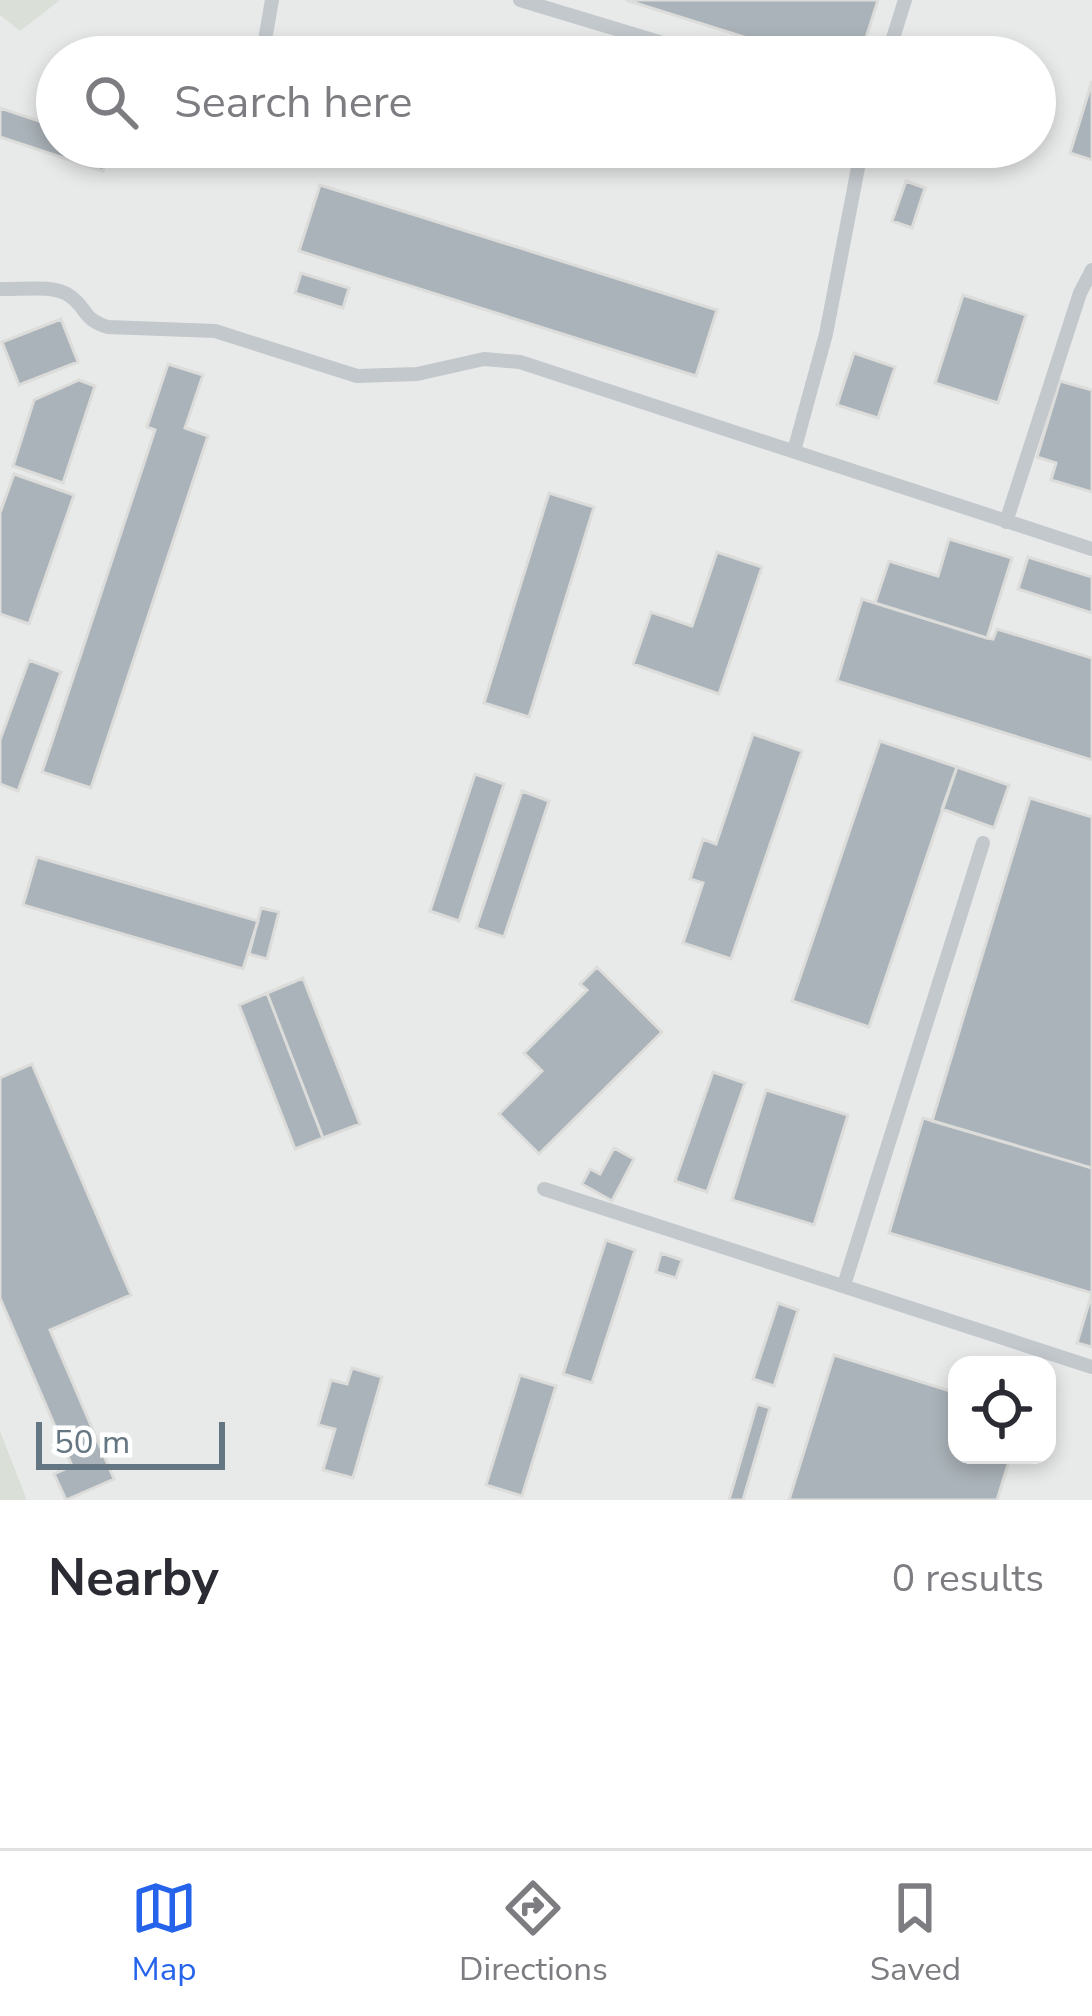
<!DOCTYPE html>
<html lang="en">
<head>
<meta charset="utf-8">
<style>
  :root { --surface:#fff; --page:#f2f2f3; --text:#2b2b33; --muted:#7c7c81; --line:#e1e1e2; --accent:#2563eb }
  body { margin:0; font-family:"Nunito Sans",sans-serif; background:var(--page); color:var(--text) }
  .controls { position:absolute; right:36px; bottom:36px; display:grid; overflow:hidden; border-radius:24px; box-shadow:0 6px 18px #0003 }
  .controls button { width:108px; height:108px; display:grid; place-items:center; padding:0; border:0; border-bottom:3px solid var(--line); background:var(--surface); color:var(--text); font:60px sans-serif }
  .scale { position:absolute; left:36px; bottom:30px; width:189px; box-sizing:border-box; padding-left:12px; border:6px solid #657683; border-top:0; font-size:33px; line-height:42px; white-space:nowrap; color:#657683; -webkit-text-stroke:9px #fff; paint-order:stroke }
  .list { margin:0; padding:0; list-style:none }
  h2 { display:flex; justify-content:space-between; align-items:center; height:156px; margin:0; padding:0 48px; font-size:51px }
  h2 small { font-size:39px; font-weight:400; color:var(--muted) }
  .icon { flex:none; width:66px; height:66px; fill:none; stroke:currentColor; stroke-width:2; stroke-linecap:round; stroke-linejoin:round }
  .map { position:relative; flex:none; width:1092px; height:1500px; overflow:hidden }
  .search { position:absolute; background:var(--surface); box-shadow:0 6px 18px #0003; left:36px; right:36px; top:36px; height:132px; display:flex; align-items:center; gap:30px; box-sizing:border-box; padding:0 42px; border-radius:66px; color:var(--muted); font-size:45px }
  .sheet { height:348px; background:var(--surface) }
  nav { display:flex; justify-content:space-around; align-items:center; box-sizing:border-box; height:168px; border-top:3px solid var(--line); background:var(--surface); font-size:33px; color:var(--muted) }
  nav a { display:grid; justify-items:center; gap:6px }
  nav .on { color:var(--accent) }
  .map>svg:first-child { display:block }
  .built { fill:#e8e9e9; fill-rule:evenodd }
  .green { fill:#dadfd7 }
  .building { fill:#aab3b9; stroke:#dcdcda; stroke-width:3 }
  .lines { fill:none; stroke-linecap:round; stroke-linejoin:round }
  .lane { stroke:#c3c8cc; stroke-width:14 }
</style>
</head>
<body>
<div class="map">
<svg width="1092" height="1500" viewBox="0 0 1092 1500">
  <rect width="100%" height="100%" fill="#fafaf8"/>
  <path class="built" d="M60 0H1092V1500H27L0 1429V15L20 30ZM57 57H1035V147H57ZM957 1365H1047V1455H957Z"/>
  <path class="green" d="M0 0H60L20 31 0 15Z
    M0 1430 27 1500H0Z"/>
  <path class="building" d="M626 0H878L860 57H808Z
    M972 45 976 57H942V55Z
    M1092 81V160L1070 153Z
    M0 108 57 127V147H111L103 171 0 137Z
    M906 181 925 188 912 228 892 221Z
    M320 185 717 310 696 376 299 251Z
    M301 273 349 288 343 308 295 293Z
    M963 295 1026 315 998 403 935 383Z
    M61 319 78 362 19 385 2 342Z
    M854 353 895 367 878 418 837 405Z
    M168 364 203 375 185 428 208 436 91 788 42 772 155 430 147 427Z
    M79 380 95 386 63 483 13 466 34 400Z
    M1060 381 1092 390V492L1051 480 1056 463 1037 457Z
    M14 474 74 495 29 624 0 614V513Z
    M549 493 594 507 529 717 484 703Z
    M949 539 1012 558 987 638 875 603 889 561 938 576Z
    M717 552 762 567 719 694 633 664 651 612 692 626Z
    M1028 557 1092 577V613L1018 589Z
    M862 599 987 638 993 639 997 629 1092 658V760L837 681Z
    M29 660 61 672 18 791 0 784V740Z
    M753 734 802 751 731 959 683 943 703 883 690 879 703 839 716 844Z
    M880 741 957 767 869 1027 792 1001Z
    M957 767 1009 785 994 828 942 809Z
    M475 774 504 784 459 921 430 911Z
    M522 791 549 801 504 937 476 928Z
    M1030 798 1092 817V1168L932 1121Z
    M37 857 258 921 243 969 23 905Z
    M261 908 279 912 267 959 249 954Z
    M597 967 662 1032 539 1154 499 1114 542 1071 524 1053 587 990 580 984Z
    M303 978 360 1124 323 1138 267 993Z
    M267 993 323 1138 295 1149 239 1005Z
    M32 1064 131 1295 50 1330 114 1479 66 1500 54 1474 72 1466 0 1298V1078Z
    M713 1072 745 1083 707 1192 675 1181Z
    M766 1090 848 1115 814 1225 732 1200Z
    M923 1118 1092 1168V1293L889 1233Z
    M614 1148 634 1159 612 1201 582 1184 590 1169 600 1174Z
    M606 1240 635 1250 592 1383 563 1374Z
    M661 1253 682 1260 676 1278 656 1272Z
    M1092 1293V1347L1077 1343Z
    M778 1303 798 1310 774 1386 753 1379Z
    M834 1355 957 1393V1455H1011L997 1500H789Z
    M352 1368 382 1377 353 1478 323 1470 335 1429 318 1425 331 1380 347 1384Z
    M520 1375 556 1386 522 1496 486 1485Z
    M757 1404 770 1408 743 1500H729Z"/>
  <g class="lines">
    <path class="lane" d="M520 0 709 57
      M262 57 272 0
      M887 57 905 0
      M0 289C20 290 53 284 70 296 88 309 82 319 108 327L215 331 357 376 417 374 484 359 520 362 1092 549
      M794 451 826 334 862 147
      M1006 522 1080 293 1092 270
      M544 1189 1092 1367
      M844 1285 983 843"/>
  </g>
</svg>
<div class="controls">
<button><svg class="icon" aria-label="locate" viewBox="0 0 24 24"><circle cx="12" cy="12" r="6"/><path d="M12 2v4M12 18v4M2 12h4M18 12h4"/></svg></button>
</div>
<div class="scale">50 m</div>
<div class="search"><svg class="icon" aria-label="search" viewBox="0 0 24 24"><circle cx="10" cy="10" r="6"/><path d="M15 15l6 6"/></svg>Search here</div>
</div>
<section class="sheet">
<h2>Nearby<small>0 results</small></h2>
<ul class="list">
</ul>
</section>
<nav>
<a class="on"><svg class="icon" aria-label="map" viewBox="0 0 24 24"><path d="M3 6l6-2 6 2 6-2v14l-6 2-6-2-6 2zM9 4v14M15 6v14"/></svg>Map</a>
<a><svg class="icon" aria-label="directions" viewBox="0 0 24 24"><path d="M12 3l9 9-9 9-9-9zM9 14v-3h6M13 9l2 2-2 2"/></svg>Directions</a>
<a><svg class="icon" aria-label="saved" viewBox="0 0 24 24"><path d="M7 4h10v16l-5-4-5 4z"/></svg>Saved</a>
</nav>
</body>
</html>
